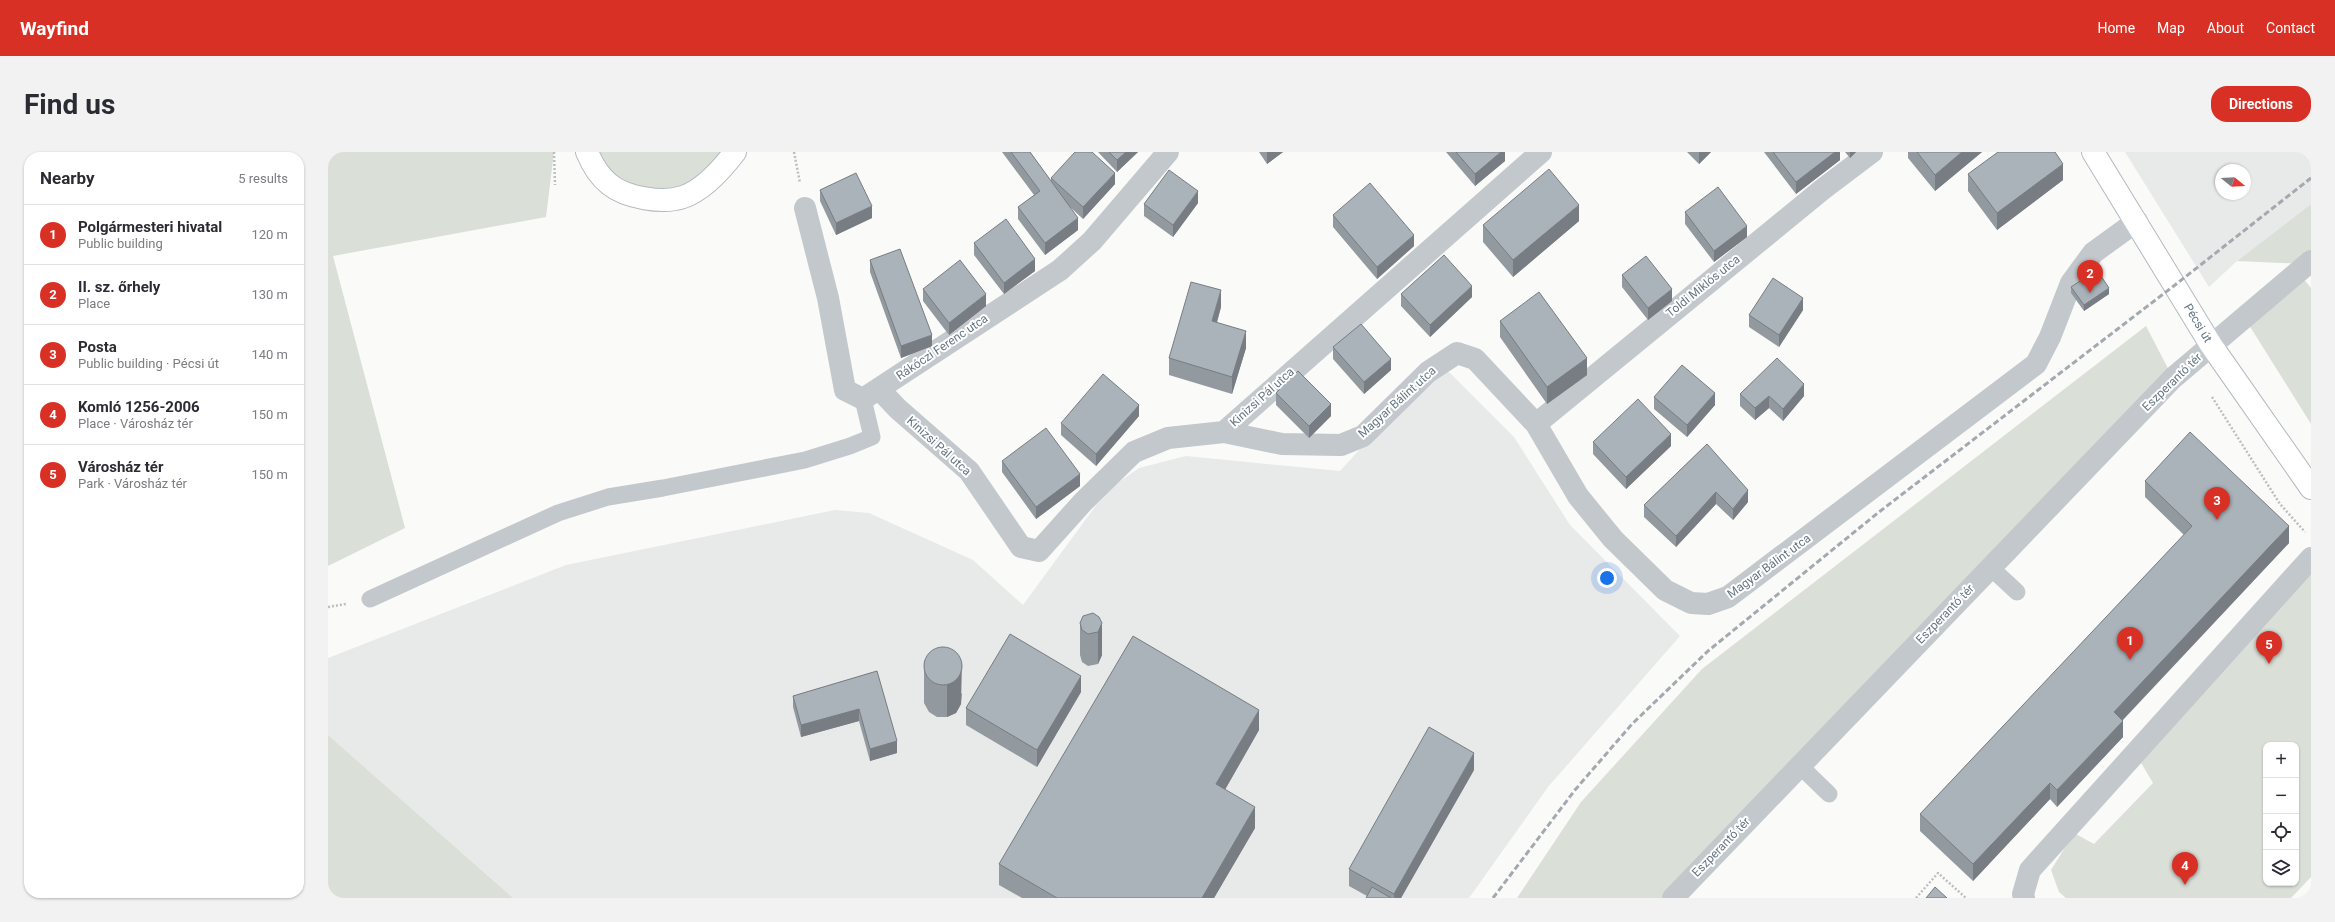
<!DOCTYPE html>
<html lang="en">
<head>
<meta charset="utf-8">
<style>
  :root { --surface:#fff; --page:#f2f2f3; --text:#2b2b33; --muted:#7c7c81; --line:#e1e1e2; --accent:#d93025 }
  body { margin:0; font-family:Roboto,sans-serif; background:var(--page); color:var(--text) }
  .controls { position:absolute; right:12px; bottom:12px; display:grid; overflow:hidden; border-radius:8px; box-shadow:0 1px 3px #0004 }
  .controls button { width:36px; height:36px; display:grid; place-items:center; padding:0; border:0; border-bottom:1px solid var(--line); background:var(--surface); color:var(--text); font:20px sans-serif }
  .compass { position:absolute; left:1887px; top:12px; width:36px; height:36px; border-radius:50%; background:var(--surface); box-shadow:0 1px 3px #0004; rotate:108deg }
  .you { position:absolute; left:1279px; top:426px; width:14px; height:14px; margin:-10px; border:3px solid #fff; border-radius:50%; background:#1a73e8; box-shadow:0 0 0 6px #1a73e833 }
  .badge { display:grid; place-items:center; width:26px; height:26px; border-radius:50%; background:var(--accent); color:#fff; font-size:13px; font-weight:700 }
  .pin { position:absolute; translate:-50% -33px; filter:drop-shadow(0 1px 2px #0008) }
  .pin::after { content:''; position:absolute; top:21px; width:14px; height:12px; background:inherit; clip-path:polygon(0 0,100% 0,50% 100%) }
  .list { margin:0; padding:0; list-style:none }
  h2 { display:flex; justify-content:space-between; align-items:center; height:52px; margin:0; padding:0 16px; font-size:17px }
  h2 small { font-size:13px; font-weight:400; color:var(--muted) }
  .list li { display:grid; grid-template-columns:26px 1fr auto; gap:12px; align-items:center; box-sizing:border-box; height:60px; padding:0 16px; border-top:1px solid var(--line) }
  .list b { display:block; font-size:15px; white-space:nowrap }
  .list p { margin:0; font-size:13px; white-space:nowrap; color:var(--muted) }
  .list em { font-size:13px; font-style:normal; color:var(--muted) }
  .icon { flex:none; width:22px; height:22px; fill:none; stroke:currentColor; stroke-width:2; stroke-linecap:round; stroke-linejoin:round }
  .map { position:relative; flex:none; width:1983px; height:746px; overflow:hidden; border-radius:16px }
  header { display:flex; align-items:center; gap:24px; box-sizing:border-box; height:56px; padding:0 20px; background:var(--accent); color:#fff }
  header strong { font-size:19px }
  nav { display:flex; gap:22px; margin-inline-start:auto; font-size:14px }
  .intro { display:flex; align-items:center; justify-content:space-between; box-sizing:border-box; height:96px; padding:0 24px }
  h1 { margin:0; font-size:28px }
  .button { padding:10px 18px; border-radius:16px; background:var(--accent); color:#fff; font-size:14px; font-weight:700 }
  main { display:flex; gap:24px; padding:0 24px }
  aside { flex:1; background:var(--surface); border-radius:16px; box-shadow:0 1px 3px #0004 }
  .map>svg:first-child { display:block }
  .built { fill:#e8e9e9; fill-rule:evenodd }
  .green { fill:#dadfd7; fill-rule:evenodd }
  .lines { fill:none; stroke-linecap:round; stroke-linejoin:round }
  .secondary-casing { stroke:#b3babf; stroke-width:24 }
  .path { stroke:#bbbfc2; stroke-width:2.5; stroke-dasharray:2 2; stroke-linecap:butt }
  .lane { stroke:#c3c8cc; stroke-width:17 }
  .street { stroke:#c3c8cc; stroke-width:22 }
  .secondary { stroke:#fff; stroke-width:22 }
  .rail { stroke:#a2aab0; stroke-width:3; stroke-dasharray:6 3; stroke-linecap:butt }
  .wall { fill:#929a9f }
  .shaded-wall { fill:#777d82 }
  .building { fill:#aab3b9; stroke:#777d82 }
  .labels { text-anchor:middle; dominant-baseline:central; stroke-width:4; stroke-linejoin:round; paint-order:stroke }
  .street-label { font-size:12px; fill:#657683; stroke:#fff }
</style>
</head>
<body>
<header>
<strong>Wayfind</strong>
<nav><a>Home</a><a>Map</a><a>About</a><a>Contact</a></nav>
</header>
<div class="intro"><h1>Find us</h1><a class="button">Directions</a></div>
<main>
<aside>
<h2>Nearby<small>5 results</small></h2>
<ul class="list">
<li><span class="badge">1</span><div><b>Polgármesteri hivatal</b><p>Public building</p></div><em>120 m</em></li>
<li><span class="badge">2</span><div><b>II. sz. őrhely</b><p>Place</p></div><em>130 m</em></li>
<li><span class="badge">3</span><div><b>Posta</b><p>Public building · Pécsi út</p></div><em>140 m</em></li>
<li><span class="badge">4</span><div><b>Komló 1256-2006</b><p>Place · Városház tér</p></div><em>150 m</em></li>
<li><span class="badge">5</span><div><b>Városház tér</b><p>Park · Városház tér</p></div><em>150 m</em></li>
</ul>
</aside>
<div class="map">
<svg width="1983" height="746" viewBox="0 0 1983 746">
  <rect width="100%" height="100%" fill="#fafaf8"/>
  <path class="built" d="M1797 0H1983V52L1909 109 1881 135ZM1893 18H1917V42H1893Z
    M1112 216 1122 221 1186 285 1242 373 1352 484 1220 635 1141 746H185L0 583V506L238 413 507 358 541 361 645 408 695 453 769 352 788 332 811 316 858 304 1012 319 1100 223Z"/>
  <path class="green" d="M0 0H226L218 65 5 104 77 376 0 414Z
    M259 0H407L355 45 299 41Z
    M1983 52V110L1979 112 1909 109Z
    M1970 120 1983 136V272L1916 165Z
    M1818 174 1845 226 1345 746H1189L1253 650 1374 517Z
    M1983 419V725L1963 746H1738L1731 740 1723 718 1746 681 1766 692 1825 631 1812 609ZM1938 593H1968V731H1938Z
    M0 583 185 746H0Z"/>
  <g class="lines">
    <g class="secondary-casing">
      <path id="secondary" d="M259 0C264 12 271 24 281 32 298 46 335 52 355 45 376 38 394 17 407 0
        M1765 0 1883 193 1983 336"/>
    </g>
    <path class="path" d="M226 0 227 33
      M466 0 472 31
      M1884 245 1952 352 1977 380
      M0 455 18 452
      M1588 746 1610 721 1638 746
      M1982 746 1983 745"/>
    <path class="lane" d="M1662 415 1689 440
      M42 447 230 361 280 345 335 336 477 308 522 294 544 285 535 247
      M1471 613 1501 642"/>
    <path class="street" d="M477 56 500 146 517 238 535 247 732 118 764 89 840 0
      M551 237 570 257 641 319 693 395 711 399 755 350 806 300 840 286 896 280 1213 0
      M1208 272 1495 37 1544 0
      M896 280 954 292 1013 293 1035 284 1100 220 1129 201 1147 207 1208 272 1250 344 1285 387 1337 438 1363 451 1380 452 1400 445 1708 212 1722 185 1743 131 1765 101 1809 69
      M1345 746 1845 226 1983 109
      M1696 746 1695 742 1702 718 1983 406"/>
    <use href="#secondary" class="secondary"/>
    <path class="rail" d="M1165 746 1247 638 1304 572 1380 499 1551 360 1847 133 1983 26"/>
  </g>
  <path class="wall" d="M674 0H702L723 29V26L787 32 755 67 742 55 750 78 717 103 690 67V55L706 43Z
    M770 0H810L789 20Z
    M931 0H955L939 12Z
    M1118 0H1177V9L1147 34Z
    M1359 0H1383L1371 12Z
    M1436 0H1512V8L1468 42Z
    M1517 0H1528L1522 6Z
    M1580 0H1654L1607 39 1580 6Z
    M1640 22 1735 28 1669 78 1640 39Z
    M492 38 544 66 508 83 492 49Z
    M870 51 845 85 816 64V52Z
    M1357 60 1419 85 1386 110 1357 72Z
    M1005 63 1086 94 1049 127 1005 75Z
    M1251 69 1185 125 1155 90V73Z
    M646 91 707 119 676 142 646 103Z
    M542 108 604 194 573 206 542 120Z
    M1294 123 1344 149 1320 168 1294 135Z
    M1743 135 1781 142 1756 159 1743 141Z
    M595 137 658 154 621 183 595 149Z
    M1073 142 1144 145 1102 185 1073 154Z
    M893 155 889 171 918 196 904 242 841 223V206Z
    M1475 158 1451 195 1421 175V163Z
    M1172 169 1259 223 1219 252 1172 185Z
    M1005 195 1063 218 1036 242 1005 207Z
    M948 241 1003 264 981 286 948 253Z
    M1412 242 1476 244 1455 269 1441 256 1427 268 1412 254Z
    M1326 245 1387 253 1359 285 1326 257Z
    M811 264 768 314 733 283V271Z
    M1265 290 1343 294 1298 337 1265 302Z
    M1379 292 1420 350 1405 368 1388 352 1348 395 1316 365V353Z
    M674 309 752 334 708 367 674 320Z
    M1817 329 1961 391 1795 568V585L1729 655 1722 647 1645 729 1592 679V662L1856 383 1817 345Z
    M771 465 774 503 770 512 760 514 754 510 752 503V471Z
    M596 508 634 542 633 552 628 561 619 565H609L601 560 596 551Z
    M549 519 569 601 542 609 531 569 473 585 465 555V544Z
    M753 540 709 615 638 573V556Z
    M931 578 897 638 927 676 886 746H694L671 733V712Z
    M1146 618 1073 746H1038L1039 744 1021 734V717Z"/>
  <path class="shaded-wall" d="M798 0H810L789 20V8Z
    M939 0H955L939 12Z
    M1173 0H1177V9L1147 34V22Z
    M1371 0H1383L1371 12Z
    M1507 0H1512V8L1468 42V30Z
    M1522 0H1528L1522 6Z
    M1634 0H1654L1607 39V23Z
    M1735 12V28L1669 78V61Z
    M787 21V32L755 67V55Z
    M870 39V51L845 85V73Z
    M1251 53V69L1185 125V108Z
    M544 54V66L508 83V71Z
    M750 66V78L717 103V91Z
    M1419 74V85L1386 110V99Z
    M1086 83V94L1049 127V115Z
    M707 107V119L676 142V131Z
    M1144 134V145L1102 185V173Z
    M1781 136V142L1756 159V153Z
    M1344 137V149L1320 168V156Z
    M893 138V155L884 186V169Z
    M658 142V154L621 183V171Z
    M1475 146V158L1451 195V183Z
    M918 179V196L904 242V225Z
    M604 183V194L573 206V194Z
    M1259 206V223L1219 252V235Z
    M1063 207V218L1036 242V230Z
    M1476 232V244L1455 269V257Z
    M1387 241V253L1359 285V273Z
    M1441 244V256L1427 268V256Z
    M1003 252V264L981 286V274Z
    M811 253V264L768 314V302Z
    M1343 282V294L1298 337V325Z
    M752 322V334L708 367V355Z
    M1420 338V350L1405 368V357Z
    M1388 340V352L1348 395V384Z
    M1961 374V391L1786 577V560Z
    M774 471V503L770 512V480Z
    M634 510 633 552 628 561 619 565V533Z
    M753 524V540L709 615V598Z
    M531 557V569L473 585V573Z
    M931 558V578L888 653V632Z
    M1795 569V585L1729 655V638Z
    M569 589V601L542 609V597Z
    M1146 601V618L1073 746H1066V742Z
    M1722 631V647L1645 729V712Z
    M927 655V676L886 746H874Z"/>
  <path class="building" d="M683 0H702L750 66 717 91 690 55 712 39Z
    M747 0H764L787 21 755 55 723 26Z
    M781 0H798L789 8Z
    M1128 0H1173L1147 22Z
    M1445 0H1507L1468 30Z
    M1589 0H1634L1607 23Z
    M1670 0H1727L1735 12 1669 61 1640 22Z
    M1221 17 1251 53 1185 108 1155 73Z
    M841 18 870 39 845 73 816 52Z
    M528 21 544 54 508 71 492 38Z
    M1042 31 1086 83 1049 115 1005 63Z
    M1390 35 1419 74 1386 99 1357 60Z
    M678 67 707 107 676 131 646 91Z
    M572 97 604 183 573 194 542 108Z
    M1116 103 1144 134 1102 173 1073 142Z
    M1318 104 1344 137 1320 156 1294 123Z
    M632 108 658 142 621 171 595 137Z
    M1769 118 1781 136 1756 153 1743 135Z
    M1445 126 1475 146 1451 183 1421 163Z
    M863 130 893 138 884 169 918 179 904 225 841 206Z
    M1211 140 1259 206 1219 235 1172 169Z
    M1033 172 1063 207 1036 230 1005 195Z
    M1449 206 1476 232 1455 257 1441 244 1427 256 1412 242Z
    M1354 213 1387 241 1359 273 1326 245Z
    M970 219 1003 252 981 274 948 241Z
    M775 222 811 253 768 302 733 271Z
    M1310 247 1343 282 1298 325 1265 290Z
    M718 276 752 322 708 355 674 309Z
    M1862 280 1961 374 1786 560 1795 569 1729 638 1722 631 1645 712 1592 662 1864 374 1817 329Z
    M1379 292 1420 338 1405 357 1388 340 1348 384 1316 353Z
    M765 461 771 465 774 471 770 480 760 482 754 478 752 471 755 464Z
    M682 482 753 524 709 598 638 556Z
    M805 484 931 558 888 632 927 655 874 746H729L671 712Z
    M596 514a19 19 0 1 1 38 0a19 19 0 1 1-38 0Z
    M549 519 569 589 542 597 531 557 473 573 465 544Z
    M1101 575 1146 601 1066 742 1021 717Z
    M1044 735 1063 746H1038Z
    M1607 735 1619 746H1598Z"/>
  <g class="labels">
    <g class="street-label">
      <text transform="translate(1375 134) rotate(-39)">Toldi Miklós utca</text>
      <text transform="translate(1870 171) rotate(59)">Pécsi út</text>
      <text transform="translate(614 195) rotate(-34)">Rákóczi Ferenc utca</text>
      <text transform="translate(1844 230) rotate(-44)">Eszperantó tér</text>
      <text transform="translate(934 245) rotate(-42)">Kinizsi Pál utca</text>
      <text transform="translate(1069 250) rotate(-42)">Magyar Bálint utca</text>
      <text transform="translate(611 294) rotate(42)">Kinizsi Pál utca</text>
      <text transform="translate(1441 414) rotate(-36)">Magyar Bálint utca</text>
      <text transform="translate(1617 462) rotate(-46)">Eszperantó tér</text>
      <text transform="translate(1393 695) rotate(-46)">Eszperantó tér</text>
    </g>
  </g>
</svg>
<div class="controls">
<button>+</button>
<button>−</button>
<button><svg class="icon" aria-label="locate" viewBox="0 0 24 24"><circle cx="12" cy="12" r="6"/><path d="M12 2v4M12 18v4M2 12h4M18 12h4"/></svg></button>
<button><svg class="icon" aria-label="layers" viewBox="0 0 24 24"><path d="M12 4l9 5-9 5-9-5zM3 14l9 5 9-5"/></svg></button>
</div>
<svg class="compass" viewBox="-18 -18 36 36"><path d="M0-13l5 13h-10z" fill="#e53935"/><path d="M0 13l5-13h-10z" fill="#7c7c81"/></svg>
<div class="you"></div>
<div class="pin badge" style="left:1802px;top:508px">1</div>
<div class="pin badge" style="left:1762px;top:141px">2</div>
<div class="pin badge" style="left:1889px;top:368px">3</div>
<div class="pin badge" style="left:1857px;top:733px">4</div>
<div class="pin badge" style="left:1941px;top:512px">5</div>
</div>
</main>
</body>
</html>
